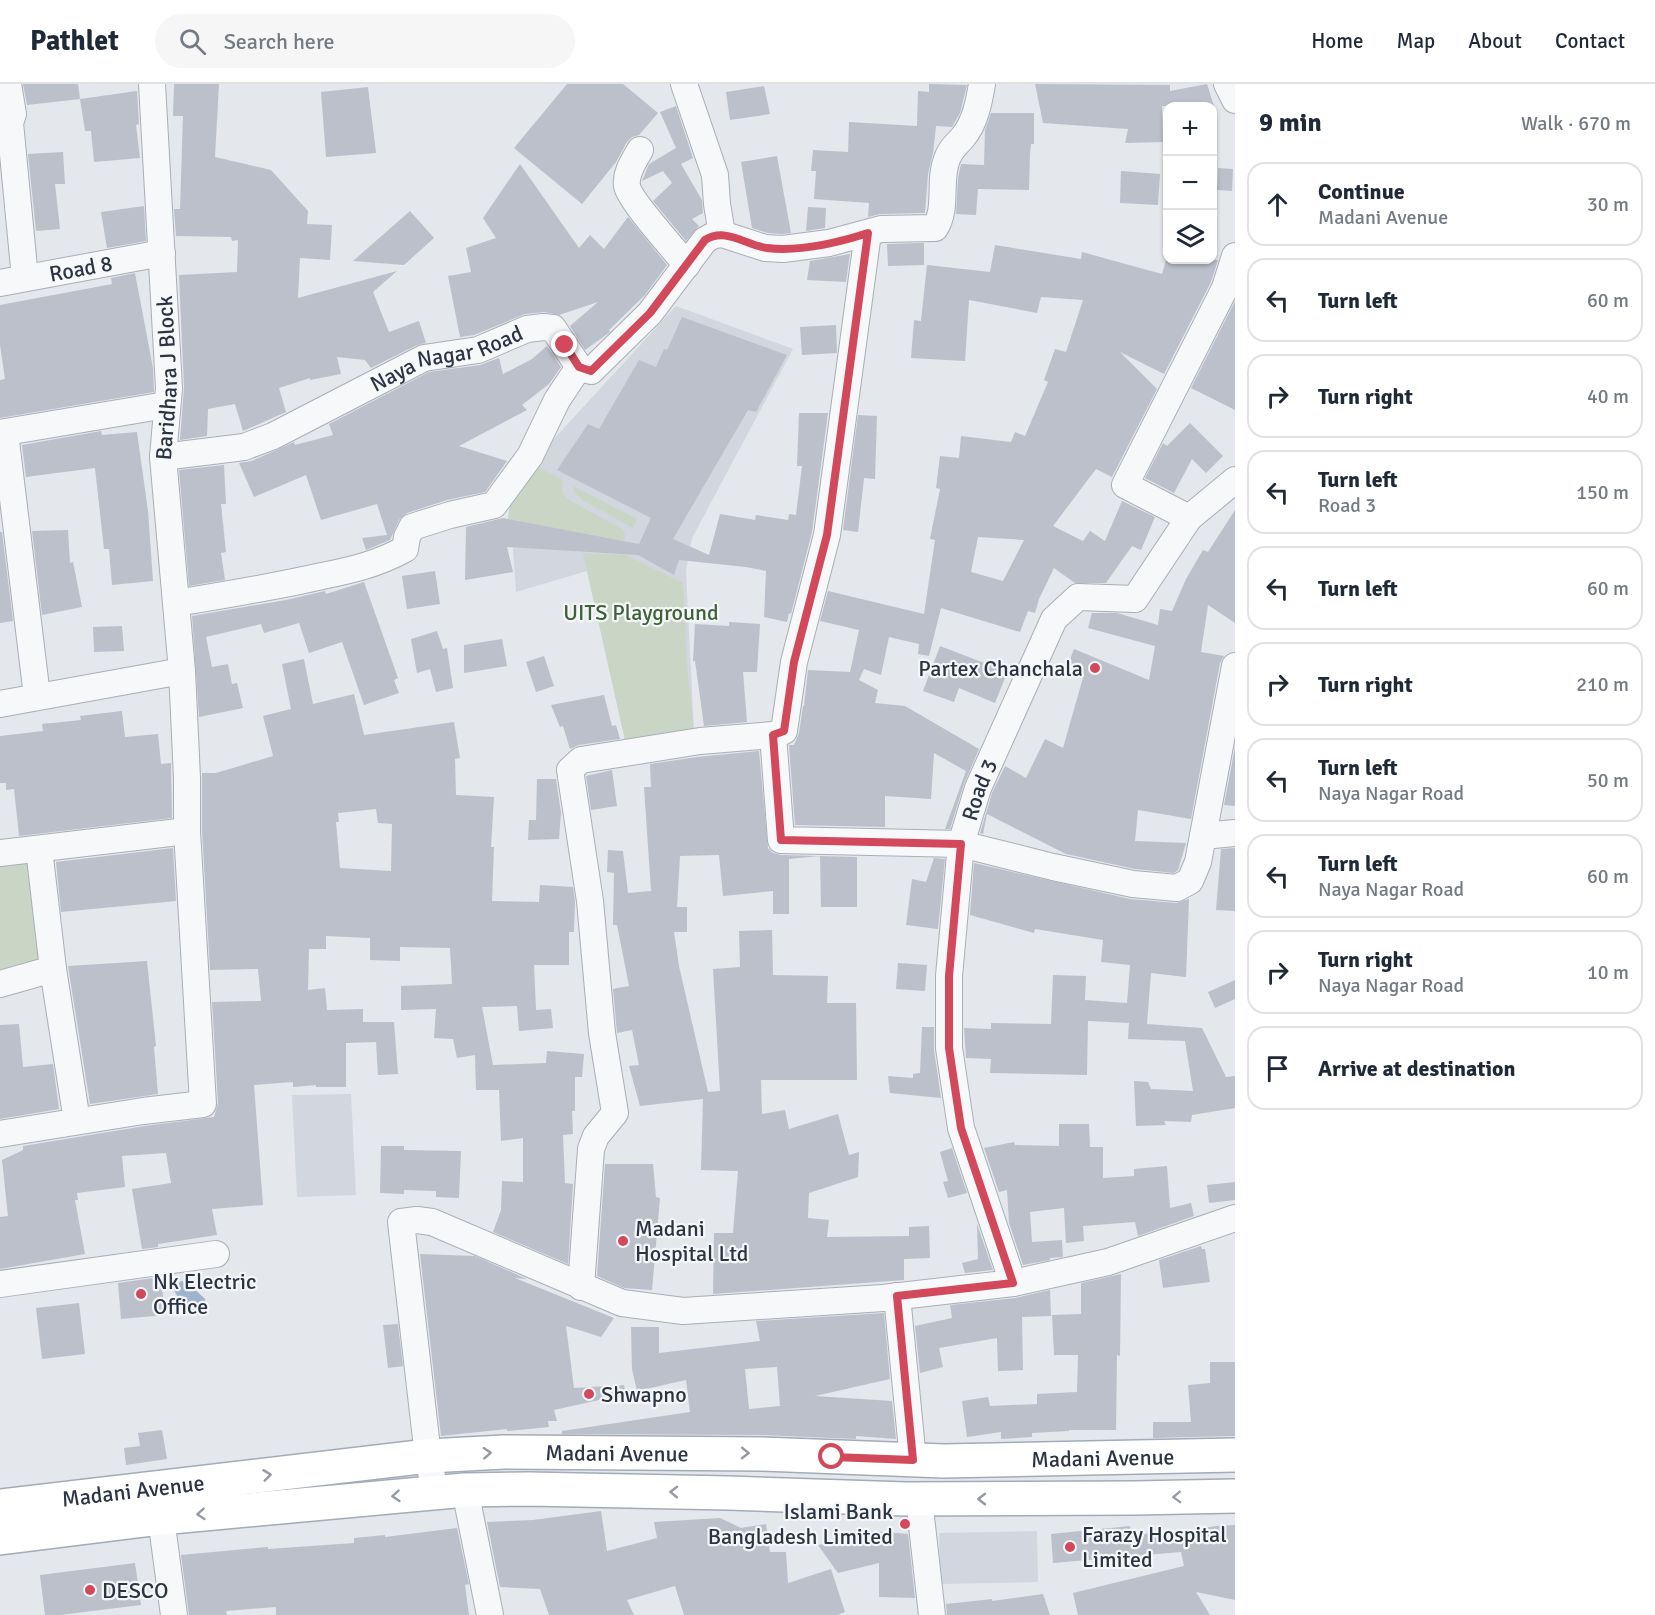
<!DOCTYPE html>
<html lang="en">
<head>
<meta charset="utf-8">
<style>
  :root { --surface:#fff; --page:#f6f6f7; --text:#1f2937; --muted:#747a83; --line:#e0e1e3 }
  body { margin:0; font-family:Signika,sans-serif; background:var(--page); color:var(--text) }
  .controls { position:absolute; right:18px; top:18px; display:grid; overflow:hidden; border-radius:12px; box-shadow:0 2px 4px #0004 }
  .controls button { width:54px; height:54px; display:grid; place-items:center; padding:0; border:0; border-bottom:2px solid var(--line); background:var(--surface); color:var(--text); font:30px sans-serif }
  .stop { position:absolute; width:18px; height:18px; margin:-14px; border:4px solid #d1495b; border-radius:50%; background:#fff }
  .stop.end { background:#d1495b; border-color:#fff; box-shadow:0 2px 6px #0008 }
  .list { margin:0; padding:0; list-style:none }
  h2 { display:flex; justify-content:space-between; align-items:center; height:78px; margin:0; padding:0 24px; font-size:26px }
  h2 small { font-size:20px; font-weight:400; color:var(--muted) }
  .list li { display:grid; grid-template-columns:39px 1fr auto; gap:18px; align-items:center; box-sizing:border-box; height:84px; margin:0 12px 12px; padding:0 12px; border:2px solid var(--line); border-radius:18px }
  .list b { display:block; font-size:22px; white-space:nowrap }
  .list p { margin:0; font-size:20px; white-space:nowrap; color:var(--muted) }
  .list em { font-size:20px; font-style:normal; color:var(--muted) }
  .icon { flex:none; width:33px; height:33px; fill:none; stroke:currentColor; stroke-width:2; stroke-linecap:round; stroke-linejoin:round }
  .map { position:relative; flex:none; width:1235px; height:1531px; overflow:hidden }
  header { display:flex; align-items:center; gap:36px; box-sizing:border-box; height:84px; padding:0 30px; background:var(--surface); border-bottom:2px solid var(--line) }
  header strong { font-size:28px }
  nav { display:flex; gap:33px; margin-inline-start:auto; font-size:21px }
  .search { width:420px; height:54px; background:var(--page); display:flex; align-items:center; gap:15px; box-sizing:border-box; padding:0 21px; border-radius:33px; color:var(--muted); font-size:22px }
  main { display:flex }
  aside { flex:1; background:var(--surface) }
  .map>svg:first-child { display:block }
  .built { fill:#d2d6de }
  .green { fill:#c9d6c5 }
  .water { fill:#9fb4cc }
  .building { fill:#bbc0ca; fill-rule:evenodd }
  .lines { fill:none; stroke-linecap:round; stroke-linejoin:round }
  .minor-casing { stroke:#a9aeb7; stroke-width:28 }
  .major-casing { stroke:#a3abb8; stroke-width:36 }
  .minor { stroke:#f7f8fa; stroke-width:26 }
  .major { stroke:#fff; stroke-width:33 }
  .oneway { stroke:#959aa2 }
  .route { stroke:#d1495b; stroke-width:8 }
  .poi-dot { fill:#d1495b; stroke:#f4f6f9; stroke-width:2 }
  .labels { text-anchor:middle; dominant-baseline:central; stroke-width:4.5; stroke-linejoin:round; paint-order:stroke }
  .street-label { font-size:22px; fill:#2b3445; stroke:#f4f6f9 }
  .park-label { font-size:22px; fill:#3f6138; stroke:#f4f6f9 }
  .poi-label { font-size:22px; fill:#2b3445; stroke:#f4f6f9; text-anchor:start }
</style>
</head>
<body>
<header>
<strong>Pathlet</strong>
<div class="search"><svg class="icon" aria-label="search" viewBox="0 0 24 24"><circle cx="10" cy="10" r="6"/><path d="M15 15l6 6"/></svg>Search here</div>
<nav><a>Home</a><a>Map</a><a>About</a><a>Contact</a></nav>
</header>
<main>
<div class="map">
<svg width="1235" height="1531" viewBox="0 0 1235 1531">
  <rect width="100%" height="100%" fill="#e4e7ec"/>
  <path class="built" d="M676 222 793 265 692 454 686 487 694 647 625 656 587 487 516 508 513 464 508 435 511 413 553 356Z
    M351 1010 356 1111 297 1113 292 1011Z
    M1037 1447 1038 1498 940 1500 939 1449Z"/>
  <path class="green" d="M539 384 562 395 563 410 569 416 622 445 625 450 624 457 508 435C511 408 519 401 539 384Z
    M573 402 637 435 633 444 584 417 574 408Z
    M583 469 626 471 683 499 687 581 694 647 625 656Z
    M37 772 46 878 0 886V775Z"/>
  <path class="water" d="M181 1197C187 1198 200 1210 205 1215 207 1223 204 1228 197 1231 189 1229 176 1213 174 1205Z"/>
  <path class="building" d="M23 0H78L80 15 27 21Z
    M174 0H219L215 73 271 86 308 127 307 140 332 141 330 176 300 174 298 214 397 187 373 208 389 248 419 237 426 259 417 261 371 284 365 276 337 273 341 290 310 296V294L279 304 286 328 243 347 235 320 208 325 207 352 180 356 184 303 179 191 237 188 238 156 232 157 231 153 176 152 174 125H180L183 32H173Z
    M567 0H623L658 29 639 51 632 53 627 58 616 78 582 120 514 64Z
    M929 0 967 1 960 29 952 43 936 42 933 69 928 90 925 129 880 130 868 133 869 119 814 115 816 87H811L813 66 848 68 849 38 917 42 918 7 929 8Z
    M1035 0 1170 1V7L1207 0 1214 22H1162L1163 58 1125 59 1128 45 1043 39Z
    M764 2 770 30 730 36 726 8Z
    M368 3 376 69 326 73 321 8Z
    M137 7 139 40 136 41 140 74 94 78 91 47H85L80 15Z
    M676 22 693 74 681 80 702 116 703 129 692 135 699 142 686 157 653 117 672 99 663 87 642 97 649 80 676 64 660 28Z
    M991 29H1034V60H1031L1030 70 1029 106 978 105 976 131 956 130 958 94 961 80 984 81 985 46Z
    M63 68 65 100H55L60 145 36 147 28 70Z
    M777 72 791 149 782 150 768 149 752 144 741 78Z
    M520 80 579 164 590 151 604 165 628 133 667 181 645 211 609 246 610 248 585 266 570 242 598 218 559 231 544 228 525 230 474 251 460 253 448 192 471 188 466 164 496 154 483 134Z
    M1218 84 1233 85 1232 107 1217 106Z
    M1121 87 1160 90 1158 121 1120 119Z
    M144 122 146 157 107 164 101 128Z
    M808 123 826 124 825 144 806 147Z
    M410 127 434 154 404 181 353 177Z
    M924 159V181L888 182 887 160Z
    M995 161 1081 175 1082 168 1162 190 1166 176H1218L1211 198 1164 290 1120 268 1157 305 1112 393 1096 385 1053 442 1083 457 1090 447 1105 457 1122 417 1155 433 1141 466 1132 462 1106 499H1075L1054 484 1039 515 1035 529 1028 527 1020 548 941 524 929 572 918 570 919 560 889 553 881 591 864 585 859 596 878 606 875 619 905 622 979 665 964 700 950 745H945L966 687 934 669 931 715 885 712V743L795 741 789 661H794L799 649 803 622H804L808 586 850 588 859 546 820 537 828 507 924 530 935 456 930 455 940 405 936 404 940 372 959 374 961 352 1011 358 1015 348 1025 352 1048 298 1044 296 1055 265 1066 268 1083 216 1041 213 1037 229 969 216 965 277 911 274 914 236 921 237 927 181 990 188ZM978 453 1024 456 1003 497 971 488Z
    M850 170 846 198 807 196 810 177Z
    M135 189 153 284 154 308 0 334V296L5 295 0 261V221L112 200 111 194Z
    M1235 217V326L1191 304Z
    M682 233 787 271 756 328 748 326 673 455 709 471 720 430 755 436 756 431 788 436 789 430 796 431 802 382H797L799 329H828L812 448 791 530 789 529 787 538 764 533 766 487 746 483 679 476 674 491 638 471 507 463 513 488 465 496 466 443 503 434 639 460 651 434 557 386 588 340 599 345 639 276 656 283 664 265 667 266Z
    M836 241 837 269 802 271 800 243Z
    M547 262 561 283 549 300 522 321 527 326 459 362 507 377 485 408 447 416 407 429 399 436 390 456 366 466 362 454 387 451 377 420 321 436 306 391 254 413 239 379 252 377 294 358 295 361 333 351 329 340 429 288 480 281 499 274 503 290 532 275Z
    M858 331 877 332 875 395 864 394 858 448 843 446Z
    M1190 339 1223 372 1206 389 1192 375 1174 409 1145 394 1163 359 1167 362Z
    M101 347 102 351 137 348 148 427 153 497 112 501 109 465H104L95 384 26 393 22 361Z
    M224 381 226 420H221L226 468 221 469 225 496 189 502 179 386Z
    M1235 426V539L1208 521 1201 568 1224 572 1220 579 1191 735 1138 726 1135 757 1186 759 1178 786 1174 789 1135 785 1066 770 987 730 983 750 980 749 992 709 1005 682 1026 694 1045 655 1063 664 1084 590 1067 583 1074 565 1149 596 1155 562 1088 544 1092 529H1117L1158 541 1160 525 1172 527 1186 495 1203 466 1208 468Z
    M68 446 70 479 73 478 82 523 42 531 32 447Z
    M0 448H2L13 537 0 539Z
    M435 487 440 520 407 525 402 492Z
    M364 498 398 594 394 596 399 609 364 621 342 558 309 569 299 539 264 549 261 540 206 553 212 583 228 580 232 600 237 599 243 624 199 633 192 532 286 516 325 507 326 510Z
    M729 538 760 540 757 588H743L747 638 704 642 695 577H693L695 540 729 542Z
    M122 542 124 567 94 568 93 543Z
    M437 547 443 565 447 564 453 604 436 608 430 585 417 589 411 555Z
    M502 555 507 582 464 589V561Z
    M940 562 987 580 989 576 1009 584 995 619 959 604 954 618 923 607Z
    M544 572 554 602 536 608 526 578Z
    M304 575 313 620 354 610 364 651 454 638 460 674 455 675 456 711 494 713 491 763H494L492 817 539 818 540 801 573 803 575 818 574 848H569V881H534L536 926 551 925 553 944 519 947 517 922 482 923 493 981 546 979 547 967 584 970 582 993H575V1027H572L573 1050 563 1051 565 1099 573 1100 568 1180 493 1148 501 1126 502 1097 523 1098V1054L501 1057 499 1006H476L475 971 457 974 453 955 434 954 436 925 401 926V902L452 900 450 864 400 863V877L370 876V854L326 852V865H309L308 906 325 904 327 926 363 925V938H394L398 990 378 991 376 958 346 959V1003H316V1001L293 1003V998L254 1001 263 1121 212 1125 217 1151 158 1160V1163L142 1165 132 1105 171 1099 166 1069 122 1072 125 1103 77 1109 78 1116H75L85 1170 0 1185V1133L8 1132 2 1076 23 1066V1062L145 1042 214 1033 218 1019 212 918 261 917 258 885 210 886 202 747V689H216L273 672 263 632 291 625 282 580ZM376 725 378 739 392 740 391 787 340 784 336 738H339L338 729Z
    M604 611 612 642 616 641 620 655 579 661 570 665 563 642 560 643 551 621Z
    M122 627 125 653 158 650 161 680 171 679 172 734 19 752 14 705 6 706V699H0V652L43 647 42 640 81 636 80 632Z
    M1235 663V722L1224 721Z
    M759 667 768 764 773 769 781 771 857 773V823H821L820 772 789 775V830H773V807L723 812 719 771 680 772 677 823H687V848H674L679 882 708 1008 720 1007 713 885 740 883 739 847 772 846 773 891 828 892 827 919H856L857 996H761L762 1030 785 1026 789 1045 838 1030 849 1071 859 1068 858 1093 809 1109 808 1134 829 1136 827 1153 909 1152V1143L929 1142 930 1174 904 1175V1196L713 1210 714 1149H733L738 1087 701 1086 703 1015 640 1022 629 982 639 981 632 946 617 949 613 905 629 902 617 841H613L614 789 607 788 608 766 623 767 628 809 651 807 644 703H651L650 680 697 673Z
    M612 686 617 722 591 726 586 692Z
    M537 695H556L561 729 559 755 528 756 529 736H536Z
    M173 764 176 817 61 828 56 778Z
    M1235 764V827L1216 826 1221 765Z
    M934 774 945 775 938 845 906 841 912 795 926 798Z
    M974 779 1130 815 1176 819 1189 815 1186 893 1151 889 1147 940 1202 944 1226 993 1235 992V1024L1192 1031 1191 1038 1164 1037 1166 1041 1136 1042 1134 997 1148 998 1151 1005 1193 1007 1185 957 1128 955 1129 939 1088 937 1087 991 990 989 991 975 966 974 964 944 991 945V939L1051 940 1053 891 1086 892 1085 916 1127 919 1130 881 1101 878 1103 856 1035 845 1034 849 970 831Z
    M147 877 156 962 154 963 158 1010 90 1020 68 882Z
    M898 879 927 881 925 907 896 905Z
    M1235 896V915L1215 924 1208 908Z
    M19 940 23 983 53 980 59 1025 0 1035V941Z
    M922 943H934V966L941 1014 890 1009 888 992 913 994V990L920 989Z
    M1059 1040H1089L1090 1063H1103V1094L1134 1092V1085L1167 1082 1170 1124 1191 1119 1194 1132 1138 1152 1135 1138 1083 1142 1084 1157 1066 1159 1064 1124 1030 1128 1032 1158 1062 1156 1063 1173 1050 1174V1176L1023 1181 1009 1139 1007 1106 999 1108 984 1064 1014 1058 1015 1061 1059 1062Z
    M381 1062H404V1066L461 1067 459 1114 436 1113V1107L404 1106V1110L380 1109Z
    M952 1064 967 1109 948 1114 943 1098 948 1097 940 1068Z
    M605 1080H653L656 1113 660 1114 652 1206 624 1204 597 1192Z
    M1235 1098V1116L1209 1119 1207 1101Z
    M977 1140 993 1186 965 1189 962 1179 978 1175Z
    M1201 1162 1202 1165H1205L1210 1198 1163 1204 1159 1176Z
    M420 1170 475 1172 527 1195 515 1194 614 1234 601 1253 566 1242 574 1304 624 1301 626 1310 554 1326 557 1337H548L549 1343 507 1347V1345L441 1352Z
    M1121 1190 1120 1272 1117 1271 1116 1346H1069V1347L1032 1349V1353L1001 1355V1348L967 1353 962 1317 988 1313 990 1322 1037 1320V1310L1077 1308 1078 1271H1054L1052 1231 1081 1230V1199Z
    M161 1193 165 1231 121 1235 118 1199Z
    M1050 1206 1051 1232 1022 1233 1023 1286 998 1287 997 1254 939 1264 943 1283 920 1289 915 1242 952 1234 950 1221 1015 1214Z
    M79 1219 85 1270 42 1275 36 1224Z
    M884 1229 890 1295 815 1312 892 1317 896 1355 856 1352V1355L761 1351 562 1350V1347L690 1328 686 1296 637 1307 632 1285 631 1243H659V1269L760 1257 756 1237ZM777 1283 780 1322 749 1325 745 1285Z
    M398 1240 403 1282 388 1284 383 1241Z
    M1210 1278H1235V1352L1153 1354V1338H1191L1188 1301 1210 1299Z
    M162 1346 167 1375 126 1381 124 1364 140 1362 138 1349Z
    M601 1427 607 1467 657 1454 654 1438 720 1434 741 1444 766 1440 770 1468H786L788 1499 831 1485 845 1528 837 1531H684L675 1502 627 1516 634 1531H549L540 1505 500 1503 487 1438 533 1436Z
    M1235 1441V1516L1196 1508 1210 1531H1078L1073 1509 1184 1482 1181 1468 1053 1479 1051 1450 1130 1442 1132 1452 1169 1446 1170 1450 1216 1442Z
    M457 1444 469 1500 465 1501 469 1531H276V1523L226 1527 227 1531H189L181 1471 268 1463V1465L354 1459V1454L385 1451V1453Z
    M871 1447 908 1450 915 1514 879 1513V1479L838 1489 818 1461 873 1451Z
    M135 1479 141 1521 60 1531H45L40 1491Z
    M1043 1510 1050 1531H947L946 1520 992 1515V1517Z"/>
  <g class="lines">
    <g class="minor-casing">
      <g id="minor">
        <path d="M8 0 13 30 10 39 25 194"/>
        <path d="M684 0 715 91 717 120 722 150"/>
        <path d="M1227 0 1235 16"/>
        <path d="M640 66C634 77 625 89 627 102 629 115 675 167 687 181"/>
        <path id="s1" d="M0 199 162 169"/>
        <path d="M0 349 166 321"/>
        <path d="M5 349 37 612"/>
        <path id="s2" d="M163 373 244 363 273 352 424 274 478 266 527 245 543 243 553 244 579 283 591 287 650 229 705 156 714 151 722 150 765 164 783 165 829 159 881 145 935 144C948 124 938 97 947 75 951 63 956 62 963 53 975 39 979 18 982 0"/>
        <path d="M1189 434 1125 401 1225 204 1235 172"/>
        <path d="M176 519C225 511 274 503 322 492 352 486 378 480 405 465L407 453 412 443 450 431 494 421 530 372 557 316 579 283"/>
        <path d="M0 620 182 587"/>
        <path d="M773 651 781 756 961 760 1053 783 1133 800 1177 804 1190 797 1198 778 1235 582"/>
        <path d="M1203 752 1235 749"/>
        <path d="M39 765 53 885 77 1037"/>
        <path d="M0 769 187 747"/>
        <path d="M0 900 53 885"/>
        <path id="s3" d="M0 1050 143 1027 203 1020 187 747V694L182 587 163 373 169 304 152 0"/>
        <path id="s4" d="M1013 1199 961 1044 949 964V892L961 760 978 704 1054 535 1078 513 1135 515 1189 434 1235 396"/>
        <path d="M0 1200 216 1170"/>
        <path d="M581 1203 591 1065 596 1052 615 1029 602 949 590 817 570 686 581 676 700 657 773 651 784 647 794 578 827 451 868 149"/>
        <path d="M897 1212 913 1376"/>
        <path d="M465 1406 490 1531"/>
        <path d="M435 1409 428 1372 401 1138 417 1136 432 1138 622 1219 683 1227 883 1214 1013 1199 1108 1178 1235 1134"/>
        <path d="M919 1415 932 1531"/>
        <path d="M161 1434 174 1531"/>
      </g>
    </g>
    <g class="major-casing">
      <g id="major">
        <path id="s5" d="M0 1422 428 1372 504 1368 761 1370 944 1377 1235 1371"/>
        <path d="M0 1454 161 1434 465 1406 529 1405 728 1409 906 1415 1135 1414 1235 1412"/>
      </g>
    </g>
    <use href="#minor" class="minor"/>
    <use href="#major" class="major"/>
  </g>
  <defs><path id="oneway-chevron" d="M-2-3.5L2.5 0L-2 3.5" fill="none" stroke-width="1.6" stroke-linecap="round" stroke-linejoin="round" transform="scale(1.5)"/></defs>
  <g class="oneway">
    <use href="#oneway-chevron" transform="translate(487 1369) rotate(-3)"/>
    <use href="#oneway-chevron" transform="translate(745 1369) rotate(1)"/>
    <use href="#oneway-chevron" transform="translate(267 1391) rotate(-7)"/>
    <use href="#oneway-chevron" transform="translate(674 1408) rotate(-179)"/>
    <use href="#oneway-chevron" transform="translate(396 1412) rotate(175)"/>
    <use href="#oneway-chevron" transform="translate(1177 1413) rotate(178)"/>
    <use href="#oneway-chevron" transform="translate(982 1415) rotate(180)"/>
    <use href="#oneway-chevron" transform="translate(201 1430) rotate(175)"/>
  </g>
  <g class="lines">
    <path class="route" d="M565 261 579 283 591 287 650 229 705 156C726 143 745 161 767 164 800 168 837 159 868 149L827 451 794 578 784 647 773 651 781 756 961 760 949 892V964L961 1044 1013 1199 897 1212 913 1376 832 1373"/>
  </g>
  <g class="poi-dot">
    <circle cx="1095" cy="584" r="6"/>
    <circle cx="623" cy="1157" r="6"/>
    <circle cx="141" cy="1210" r="6"/>
    <circle cx="589" cy="1310" r="6"/>
    <circle cx="905" cy="1440" r="6"/>
    <circle cx="1070" cy="1463" r="6"/>
    <circle cx="90" cy="1506" r="6"/>
  </g>
  <g class="labels">
    <g class="street-label">
      <text stroke="none"><textPath href="#s1" startOffset="82">Road 8</textPath></text>
      <text stroke="none"><textPath href="#s2" startOffset="304">Naya Nagar Road</textPath></text>
      <text stroke="none"><textPath href="#s3" startOffset="933">Baridhara J Block</textPath></text>
      <text stroke="none"><textPath href="#s4" startOffset="506">Road 3</textPath></text>
      <text stroke="none"><textPath href="#s5" startOffset="620">Madani Avenue</textPath></text>
      <text stroke="none"><textPath href="#s5" startOffset="1106">Madani Avenue</textPath></text>
      <text stroke="none"><textPath href="#s5" startOffset="134">Madani Avenue</textPath></text>
    </g>
    <g class="park-label">
      <text x="641" y="528">UITS Playground</text>
    </g>
    <g class="poi-label">
      <text x="1083" y="584" text-anchor="end">Partex Chanchala</text>
      <text x="635" y="1144">Madani<tspan x="635" dy="25">Hospital Ltd</tspan></text>
      <text x="153" y="1197">Nk Electric<tspan x="153" dy="25">Office</tspan></text>
      <text x="601" y="1310">Shwapno</text>
      <text x="893" y="1427" text-anchor="end">Islami Bank<tspan x="893" dy="25">Bangladesh Limited</tspan></text>
      <text x="1082" y="1450">Farazy Hospital<tspan x="1082" dy="25">Limited</tspan></text>
      <text x="102" y="1506">DESCO</text>
    </g>
  </g>
</svg>
<div class="controls">
<button>+</button>
<button>−</button>
<button><svg class="icon" aria-label="layers" viewBox="0 0 24 24"><path d="M12 4l9 5-9 5-9-5zM3 14l9 5 9-5"/></svg></button>
</div>
<div class="stop" style="left:832px;top:1373px"></div>
<div class="stop end" style="left:565px;top:261px"></div>
</div>
<aside>
<h2>9 min<small>Walk · 670 m</small></h2>
<ul class="list">
<li><svg class="icon" aria-label="ahead" viewBox="0 0 24 24"><path d="M12 20V5M6 11l6-6 6 6"/></svg><div><b>Continue</b><p>Madani Avenue</p></div><em>30 m</em></li>
<li><svg class="icon" aria-label="left" viewBox="0 0 24 24"><path d="M17 20v-9H6M10 6l-5 5 5 5"/></svg><div><b>Turn left</b></div><em>60 m</em></li>
<li><svg class="icon" aria-label="right" viewBox="0 0 24 24"><path d="M7 20v-9h11M14 6l5 5-5 5"/></svg><div><b>Turn right</b></div><em>40 m</em></li>
<li><svg class="icon" aria-label="left" viewBox="0 0 24 24"><path d="M17 20v-9H6M10 6l-5 5 5 5"/></svg><div><b>Turn left</b><p>Road 3</p></div><em>150 m</em></li>
<li><svg class="icon" aria-label="left" viewBox="0 0 24 24"><path d="M17 20v-9H6M10 6l-5 5 5 5"/></svg><div><b>Turn left</b></div><em>60 m</em></li>
<li><svg class="icon" aria-label="right" viewBox="0 0 24 24"><path d="M7 20v-9h11M14 6l5 5-5 5"/></svg><div><b>Turn right</b></div><em>210 m</em></li>
<li><svg class="icon" aria-label="left" viewBox="0 0 24 24"><path d="M17 20v-9H6M10 6l-5 5 5 5"/></svg><div><b>Turn left</b><p>Naya Nagar Road</p></div><em>50 m</em></li>
<li><svg class="icon" aria-label="left" viewBox="0 0 24 24"><path d="M17 20v-9H6M10 6l-5 5 5 5"/></svg><div><b>Turn left</b><p>Naya Nagar Road</p></div><em>60 m</em></li>
<li><svg class="icon" aria-label="right" viewBox="0 0 24 24"><path d="M7 20v-9h11M14 6l5 5-5 5"/></svg><div><b>Turn right</b><p>Naya Nagar Road</p></div><em>10 m</em></li>
<li><svg class="icon" aria-label="arrive" viewBox="0 0 24 24"><path d="M6 21V4h12l-3 4 3 4H6"/></svg><div><b>Arrive at destination</b></div></li>
</ul>
</aside>
</main>
</body>
</html>
